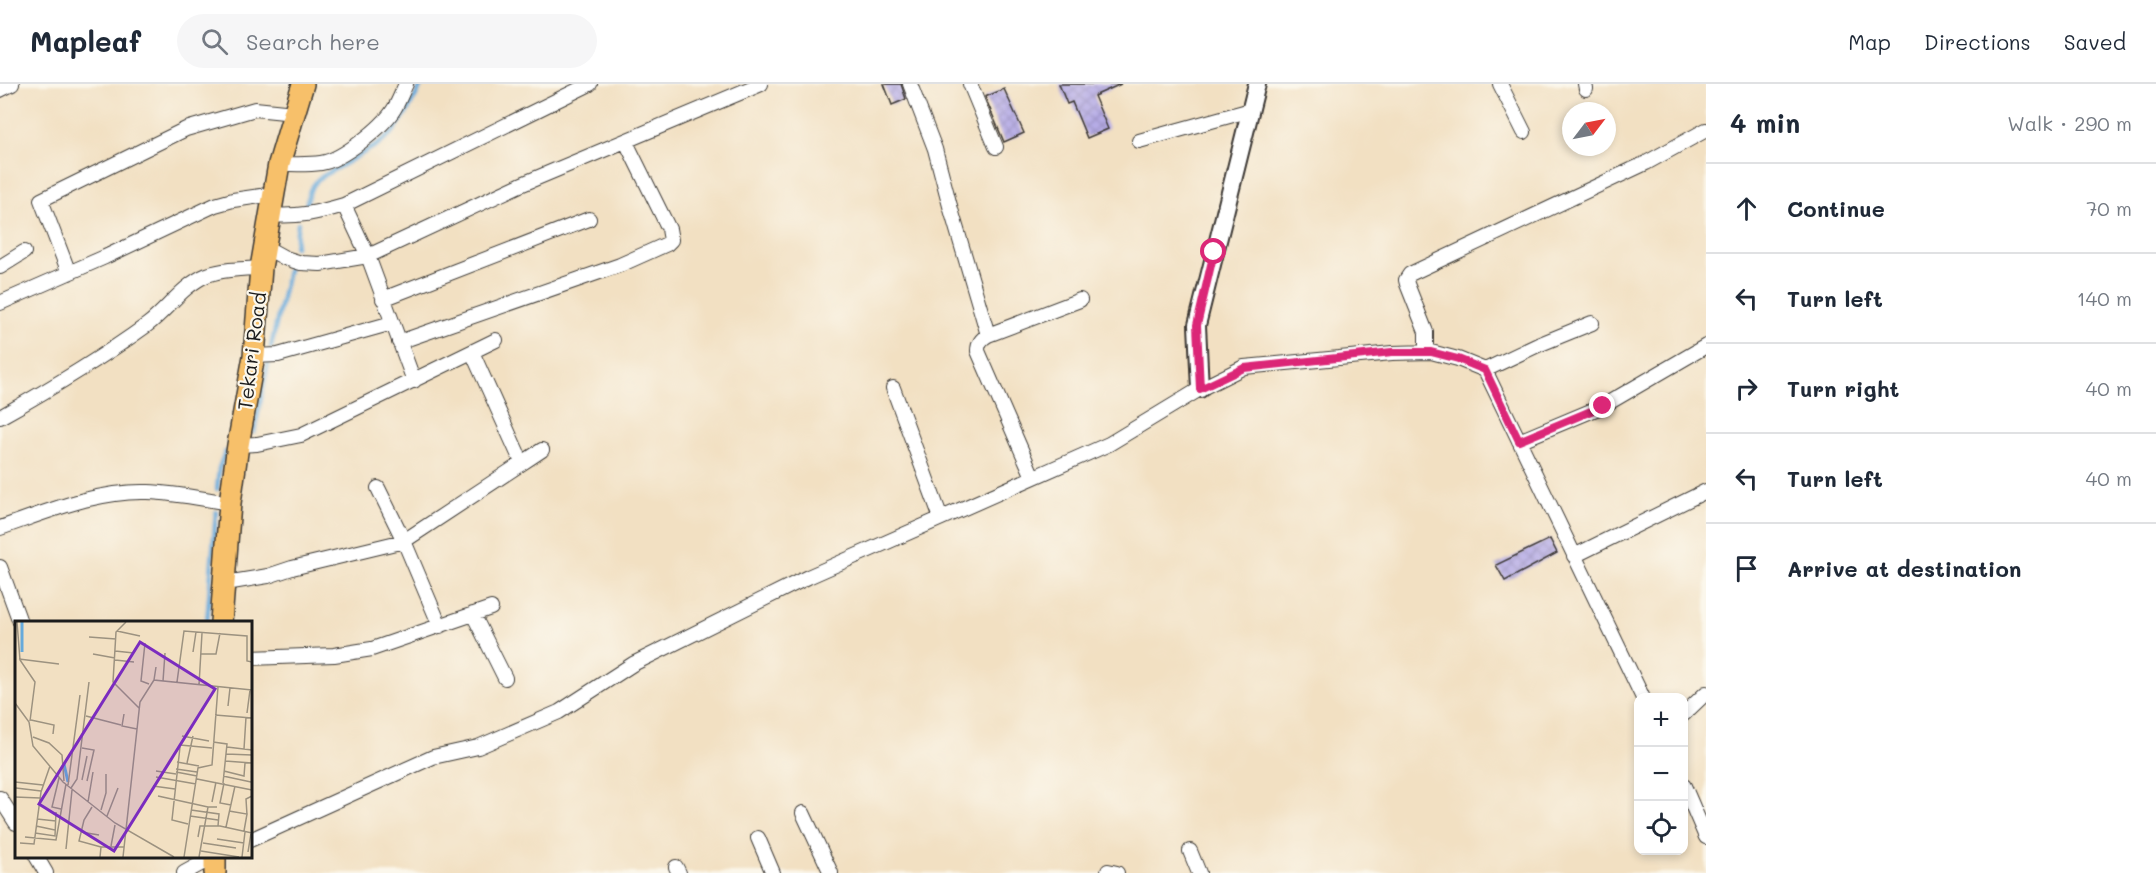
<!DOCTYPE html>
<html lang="en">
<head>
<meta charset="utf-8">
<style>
  :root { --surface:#fff; --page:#f6f6f7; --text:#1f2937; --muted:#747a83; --line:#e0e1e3 }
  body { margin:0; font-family:Mali,sans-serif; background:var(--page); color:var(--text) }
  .controls { position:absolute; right:18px; bottom:18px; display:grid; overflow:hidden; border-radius:12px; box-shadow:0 3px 9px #0003 }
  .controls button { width:54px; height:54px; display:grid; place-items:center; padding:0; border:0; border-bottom:2px solid var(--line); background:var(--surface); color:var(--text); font:30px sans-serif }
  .compass { position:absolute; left:1562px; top:18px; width:54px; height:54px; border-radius:50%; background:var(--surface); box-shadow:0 3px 9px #0003; rotate:58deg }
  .stop { position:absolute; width:18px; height:18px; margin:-14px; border:4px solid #db2777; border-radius:50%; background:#fff }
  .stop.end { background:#db2777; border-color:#fff; box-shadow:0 2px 6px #0008 }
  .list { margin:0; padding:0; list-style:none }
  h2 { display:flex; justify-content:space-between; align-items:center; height:78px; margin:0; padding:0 24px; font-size:26px }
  h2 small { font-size:20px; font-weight:400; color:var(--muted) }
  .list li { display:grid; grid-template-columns:39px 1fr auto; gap:18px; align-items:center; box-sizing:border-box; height:90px; padding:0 24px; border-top:2px solid var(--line) }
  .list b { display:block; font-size:22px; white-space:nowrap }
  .list em { font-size:20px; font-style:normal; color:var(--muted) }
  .icon { flex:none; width:33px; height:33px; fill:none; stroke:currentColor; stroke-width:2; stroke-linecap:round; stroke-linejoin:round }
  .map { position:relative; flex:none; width:1706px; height:789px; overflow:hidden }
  header { display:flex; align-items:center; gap:36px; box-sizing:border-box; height:84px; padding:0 30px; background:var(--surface); border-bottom:2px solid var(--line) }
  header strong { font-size:28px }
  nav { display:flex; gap:33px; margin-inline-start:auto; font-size:21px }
  .search { width:420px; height:54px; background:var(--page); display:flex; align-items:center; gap:15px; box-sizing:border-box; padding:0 21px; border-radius:33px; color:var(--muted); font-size:22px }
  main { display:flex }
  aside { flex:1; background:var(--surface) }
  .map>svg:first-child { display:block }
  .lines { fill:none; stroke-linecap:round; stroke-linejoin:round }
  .stream { stroke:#66aadb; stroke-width:4.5 }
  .building { fill:url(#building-cross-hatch) }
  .minor-casing { stroke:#3c3935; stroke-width:16 }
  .tertiary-casing { stroke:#3c3935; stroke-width:20 }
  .trunk-casing { stroke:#3c3935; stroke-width:24 }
  .minor { stroke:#fff; stroke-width:14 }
  .tertiary { stroke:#fff; stroke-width:16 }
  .trunk { stroke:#f7c06b; stroke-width:21 }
  .route { stroke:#db2777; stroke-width:8 }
  .labels { text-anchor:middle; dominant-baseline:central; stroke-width:4.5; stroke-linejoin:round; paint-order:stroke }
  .street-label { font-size:20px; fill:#1c1c1c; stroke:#fbf7ec }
  .inset-river { fill:none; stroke:#66aadb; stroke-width:3 }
  .inset-road { fill:none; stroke:#9c9280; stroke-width:1.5 }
  .view { fill:#7b2cbf; fill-opacity:0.15; stroke:#7b2cbf; stroke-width:3 }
  .inset-edge { fill:none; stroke:#1c1c1c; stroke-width:3 }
</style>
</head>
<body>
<header>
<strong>Mapleaf</strong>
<div class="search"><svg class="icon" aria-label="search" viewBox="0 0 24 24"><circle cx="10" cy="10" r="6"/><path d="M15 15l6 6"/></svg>Search here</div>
<nav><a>Map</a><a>Directions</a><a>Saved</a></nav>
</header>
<main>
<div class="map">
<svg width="1706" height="789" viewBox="0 0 1706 789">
  <defs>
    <pattern id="building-cross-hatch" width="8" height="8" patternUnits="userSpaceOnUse" patternTransform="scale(1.5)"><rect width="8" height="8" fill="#b6ace6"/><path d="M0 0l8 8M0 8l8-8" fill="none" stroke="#9c93c5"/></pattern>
  </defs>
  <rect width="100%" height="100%" fill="#fbf7ec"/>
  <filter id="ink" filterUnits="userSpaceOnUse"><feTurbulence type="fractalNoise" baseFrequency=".0167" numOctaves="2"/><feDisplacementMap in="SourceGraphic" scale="12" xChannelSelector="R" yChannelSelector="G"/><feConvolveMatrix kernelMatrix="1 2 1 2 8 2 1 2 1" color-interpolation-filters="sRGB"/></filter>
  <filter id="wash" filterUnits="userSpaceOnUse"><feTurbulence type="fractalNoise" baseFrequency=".008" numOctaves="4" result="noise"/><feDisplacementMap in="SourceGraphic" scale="24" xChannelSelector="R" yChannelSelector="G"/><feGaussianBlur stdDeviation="1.35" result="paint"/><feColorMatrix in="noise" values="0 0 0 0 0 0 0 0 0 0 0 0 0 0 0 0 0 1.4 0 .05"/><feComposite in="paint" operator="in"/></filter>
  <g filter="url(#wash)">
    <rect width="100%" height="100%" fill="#f2e0c2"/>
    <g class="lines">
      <path class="stream" d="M306 121 310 106 318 95 377 61 393 48 406 30 422 0
        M295 163 298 139
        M271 263 289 182
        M254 348 268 280
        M217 405 219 384 225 368
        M207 538 216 428"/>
    </g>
    <g id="blocks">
      <path class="building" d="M884 0H901L906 15 892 21Z
        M1059 0H1121L1094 12 1108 45 1087 54 1072 18 1067 20Z
        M1004 5 1024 49 1004 58 985 13Z
        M1550 455 1557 469 1505 497 1496 481Z"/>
    </g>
  </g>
  <g filter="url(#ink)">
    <use href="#blocks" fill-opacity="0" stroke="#3c3935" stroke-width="1.5"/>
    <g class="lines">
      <g class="minor-casing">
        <path id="minor" d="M910 0 935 65 950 122 988 251
          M970 0 996 63
          M1500 0 1524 48
          M1585 0 1586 5
          M0 6 12 0
          M1139 57 1251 26
          M279 80C293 80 308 81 321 79 342 76 383 43 394 25 399 17 402 8 406 0
          M344 121 368 172 414 297
          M270 131C299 133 317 129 344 121L590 0
          M265 163 285 174 301 179 320 180 368 172 520 101 761 0
          M0 183 24 168
          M69 189 41 116 186 45 255 25 294 29
          M383 215 589 135
          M0 219 105 173 215 121 233 116 274 110
          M1592 239 1538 261 1485 286 1643 614
          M399 258 620 181 667 160 671 156 669 145 626 58
          M472 268 518 370
          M1426 268V248L1407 200 1406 196 1410 190 1646 79 1706 46
          M254 272 278 271 392 239
          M893 304 941 434
          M0 333C50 305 100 275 147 241 167 226 183 201 207 191 224 185 242 185 261 184
          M1519 357 1603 322 1706 262
          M238 361 257 360 301 351 496 256
          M1033 393 978 267C978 259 981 255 988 251L1080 216
          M378 404 404 457 440 542
          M0 444C47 428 97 406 148 408 175 409 203 415 230 419
          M1574 472 1706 407
          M0 483 20 538
          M224 497 232 498 268 492 292 484 404 457 542 366
          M473 530 505 594
          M250 574 334 571 372 565 491 524
          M1684 630 1706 609
          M1684 702 1706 753
          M0 714 16 739
          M803 729 831 789
          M758 754 773 789
          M250 756 433 673 478 663 559 628 633 580 808 493 1109 360 1200 305 1244 283 1392 269 1431 268 1458 275 1485 286
          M1190 767 1199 789
          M36 772 46 789
          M676 783 679 789
          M1108 787 1117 789
          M184 789 215 772"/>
      </g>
      <g class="tertiary-casing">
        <path id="tertiary" d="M1200 305 1197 241 1257 0"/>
      </g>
      <g class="trunk-casing">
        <path id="trunk" d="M221 538 230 419 238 361 254 272 261 184 279 80 303 0
          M215 789V772"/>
      </g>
      <use href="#minor" class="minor"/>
      <use href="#tertiary" class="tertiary"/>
      <use href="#trunk" class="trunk"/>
    </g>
  </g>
  <g class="lines" filter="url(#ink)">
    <path class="route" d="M1214 168 1197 241 1200 305 1244 284 1392 268H1431L1458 275 1485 286 1519 357 1603 322"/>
  </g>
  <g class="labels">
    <g class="street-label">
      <text transform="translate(251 267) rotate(-83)">Tekari Road</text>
    </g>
  </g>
  <g transform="translate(15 537)">
    <rect width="237" height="237" fill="#f2e0c2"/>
    <path class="inset-river" d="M7 31V1M49 143 53 161"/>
    <path class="inset-road" d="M2 1 5 39 20 61 15 100M111 1 101 11 98 61 124 87M102 10 125 15M74 16 101 18M130 22 126 60 134 63M100 30 119 32M178 31 181 11M78 33 100 37M186 33H201L205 12M4 38 44 43M100 39 119 41M141 46 139 59 237 69M148 60 150 32M162 61 169 10 232 15V40L237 41M184 64 187 12M0 82 14 101 18 125 48 161 100 202 159 236M213 85 215 67M232 92 235 69M109 93 107 105 122 108M200 94 237 97M71 95 106 104M16 99 39 104 38 113M167 115 194 120M18 116 34 122 47 134 49 160M198 121 212 123 208 162M165 124 197 127M165 126 157 199 173 203M212 126 237 129M67 127 79 129 72 160M229 128 231 96M211 133 237 134M210 140 237 142M162 141 184 145M172 142 178 115M161 148 182 151M141 150 161 153M209 150 229 155 230 142M161 151 182 155M208 155 236 161M141 156 181 163M44 157 37 186 46 188M182 158 237 169M67 159 72 135M0 161 28 164M209 162 205 182 216 184M53 164 65 74M138 165 160 168M1 167 26 170M56 167 62 158 74 61M143 175 193 186M0 176 25 177M73 181 78 151M197 181 201 161M77 186 69 199 64 220 86 226M86 189 91 172V153M176 189 204 193 203 205M214 190 232 193 229 210M232 194 231 178 237 175M92 195 103 167M175 195 203 199M22 198 41 200M21 205 40 209M211 206 220 165M66 211 84 214M20 212 40 215 41 191M10 216 41 219 51 163M183 216 185 205H205L237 212M202 218 229 222M5 222 19 223 26 171 35 145M188 222 221 227M96 225 100 204M51 228 57 169M186 230 224 236M233 231 236 212M85 236 86 226H109M108 236 125 81 139 59M169 236 183 147 197 144 203 66M184 236 193 186H202M227 236 230 211"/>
    <path class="view" d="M125 21 200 68 99 230 24 183Z"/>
    <rect width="237" height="237" class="inset-edge"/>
  </g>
</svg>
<div class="controls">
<button>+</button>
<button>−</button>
<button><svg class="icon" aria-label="locate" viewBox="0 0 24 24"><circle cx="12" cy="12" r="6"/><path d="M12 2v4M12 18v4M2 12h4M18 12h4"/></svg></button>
</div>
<svg class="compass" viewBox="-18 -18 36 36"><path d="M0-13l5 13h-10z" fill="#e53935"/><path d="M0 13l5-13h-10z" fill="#747a83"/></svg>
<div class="stop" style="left:1214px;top:168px"></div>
<div class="stop end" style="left:1603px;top:322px"></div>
</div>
<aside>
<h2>4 min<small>Walk · 290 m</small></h2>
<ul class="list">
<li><svg class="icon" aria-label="ahead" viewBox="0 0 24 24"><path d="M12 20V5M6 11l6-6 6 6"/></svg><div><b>Continue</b></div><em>70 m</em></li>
<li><svg class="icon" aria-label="left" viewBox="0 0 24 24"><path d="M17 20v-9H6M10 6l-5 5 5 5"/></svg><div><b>Turn left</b></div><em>140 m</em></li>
<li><svg class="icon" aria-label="right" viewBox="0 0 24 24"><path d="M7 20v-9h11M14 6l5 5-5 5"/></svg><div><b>Turn right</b></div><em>40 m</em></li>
<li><svg class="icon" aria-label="left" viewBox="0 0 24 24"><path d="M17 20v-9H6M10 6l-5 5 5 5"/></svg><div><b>Turn left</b></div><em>40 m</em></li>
<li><svg class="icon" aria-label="arrive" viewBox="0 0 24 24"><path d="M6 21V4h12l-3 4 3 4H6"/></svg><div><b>Arrive at destination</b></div></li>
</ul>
</aside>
</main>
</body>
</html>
